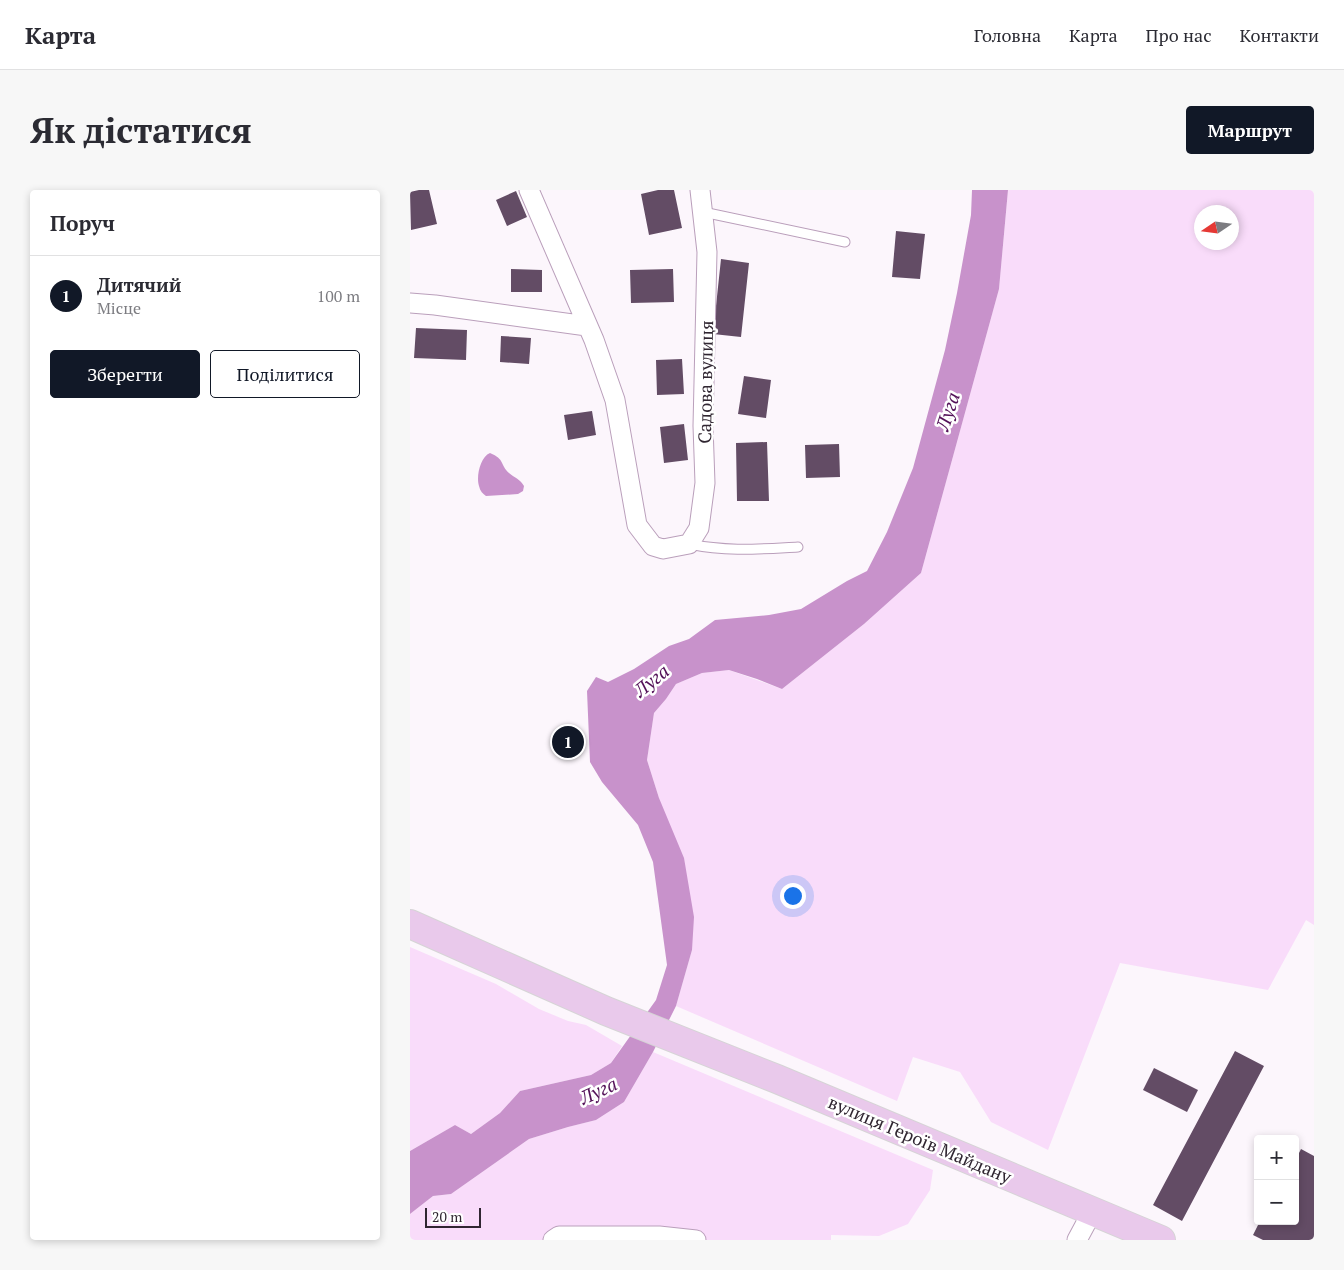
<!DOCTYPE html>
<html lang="uk">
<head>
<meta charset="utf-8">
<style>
  :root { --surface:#fff; --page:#f7f7f7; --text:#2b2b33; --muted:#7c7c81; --line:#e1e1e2; --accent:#111827 }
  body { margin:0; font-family:"PT Serif",serif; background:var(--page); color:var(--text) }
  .controls { position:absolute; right:15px; bottom:15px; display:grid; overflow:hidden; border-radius:5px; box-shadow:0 2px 8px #0003 }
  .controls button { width:45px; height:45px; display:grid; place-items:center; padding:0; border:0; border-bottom:1px solid var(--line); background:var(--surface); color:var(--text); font:25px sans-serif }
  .compass { position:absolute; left:784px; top:15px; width:45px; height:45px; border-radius:50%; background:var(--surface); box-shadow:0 2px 8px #0003; rotate:257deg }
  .scale { position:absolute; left:15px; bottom:12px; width:56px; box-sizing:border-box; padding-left:5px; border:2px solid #302631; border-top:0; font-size:14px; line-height:18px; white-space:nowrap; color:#302631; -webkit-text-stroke:4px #fff; paint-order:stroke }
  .you { position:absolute; left:382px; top:705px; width:18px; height:18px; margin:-12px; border:4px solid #fff; border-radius:50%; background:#1a73e8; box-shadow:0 0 0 8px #1a73e833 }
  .badge { display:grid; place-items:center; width:32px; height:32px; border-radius:50%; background:var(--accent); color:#fff; font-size:16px; font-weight:700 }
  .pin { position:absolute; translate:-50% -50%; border:2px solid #fff; box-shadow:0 1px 5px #0006 }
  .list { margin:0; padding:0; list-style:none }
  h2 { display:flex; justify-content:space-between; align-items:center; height:65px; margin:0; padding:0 20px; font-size:21px }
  h2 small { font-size:16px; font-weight:400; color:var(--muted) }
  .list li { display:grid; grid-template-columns:32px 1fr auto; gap:15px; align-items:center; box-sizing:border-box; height:80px; padding:0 20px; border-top:1px solid var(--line) }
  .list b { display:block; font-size:19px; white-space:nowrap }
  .list p { margin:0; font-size:16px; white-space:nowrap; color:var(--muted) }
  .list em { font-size:16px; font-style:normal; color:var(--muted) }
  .actions { display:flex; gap:10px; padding:15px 20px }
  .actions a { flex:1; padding:11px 0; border:1px solid var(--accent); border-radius:5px; text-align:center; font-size:18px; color:var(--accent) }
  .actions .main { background:var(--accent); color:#fff }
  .map { position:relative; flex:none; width:904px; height:1050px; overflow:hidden; border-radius:5px }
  header { display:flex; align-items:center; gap:30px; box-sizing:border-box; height:70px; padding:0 25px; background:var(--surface); border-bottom:1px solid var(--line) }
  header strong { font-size:24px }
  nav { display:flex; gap:28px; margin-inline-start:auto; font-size:18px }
  .intro { display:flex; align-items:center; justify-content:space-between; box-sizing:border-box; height:120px; padding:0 30px }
  h1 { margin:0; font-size:35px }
  .button { padding:12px 22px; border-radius:5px; background:var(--accent); color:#fff; font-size:18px; font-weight:700 }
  main { display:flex; gap:30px; padding:0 30px }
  aside { flex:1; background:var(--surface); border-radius:5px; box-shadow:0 2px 8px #0003 }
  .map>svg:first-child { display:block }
  .green { fill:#f9dcfa; fill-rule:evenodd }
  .water { fill:#c892cb }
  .building { fill:#634c65 }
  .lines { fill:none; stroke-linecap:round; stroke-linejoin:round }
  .lane-casing { stroke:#ba9fbb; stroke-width:11 }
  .street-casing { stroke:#ba9fbb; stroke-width:21 }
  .primary-casing { stroke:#d6d4d6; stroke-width:30 }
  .lane { stroke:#fff; stroke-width:9 }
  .street { stroke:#fff; stroke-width:19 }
  .primary { stroke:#e9c9eb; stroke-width:28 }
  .labels { text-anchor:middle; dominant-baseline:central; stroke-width:5; stroke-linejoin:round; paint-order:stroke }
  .street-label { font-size:18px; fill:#302631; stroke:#fff }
  .water-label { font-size:19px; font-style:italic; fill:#541259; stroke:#fff }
</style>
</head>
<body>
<header>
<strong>Карта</strong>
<nav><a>Головна</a><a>Карта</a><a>Про нас</a><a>Контакти</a></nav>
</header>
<div class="intro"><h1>Як дістатися</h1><a class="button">Маршрут</a></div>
<main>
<aside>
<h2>Поруч<small></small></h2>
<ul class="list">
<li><span class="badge">1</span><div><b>Дитячий</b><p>Місце</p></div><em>100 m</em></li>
</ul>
<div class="actions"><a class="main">Зберегти</a><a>Поділитися</a></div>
</aside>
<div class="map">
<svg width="904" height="1050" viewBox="0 0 904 1050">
  <rect width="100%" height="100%" fill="#fcf6fc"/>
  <path class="green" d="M598 0H904V735L896 730 858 800 710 773 638 960 581 932 550 882 503 867 487 911 266 816 282 760 249 608 237 570 244 523 256 509 266 494 292 483 319 480 372 499 454 434 511 383 589 99ZM792 22H822V52H792Z
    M0 757 86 794 129 819 158 831 176 835 212 856 201 873 181 885 110 901 90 923 61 944 45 935 0 961Z
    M243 862 523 980 520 1000 498 1034 469 1046 421 1045V1050H0V1024L23 1006 41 1004 119 949 158 937 186 930 214 912Z"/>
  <path class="water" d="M562 0H598L589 99 511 383 454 434 372 499 347 489 319 480 292 483 266 494 256 509 244 523 237 570 249 608 274 668 284 727 282 760 266 816 243 862 214 912 186 930 158 937 119 949 41 1004 23 1006 0 1024V961L45 935 61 944 90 923 110 901 181 885 201 873 246 810 257 775 243 672 228 635 192 592 180 572 177 501 186 487 198 492 224 479 259 456 279 449 305 430 359 425 391 419 437 391 457 381 477 342 503 278 535 160 547 103 561 25Z
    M80 263C95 269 90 275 99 283 105 288 110 289 114 296L113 301 108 304 76 306C73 304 70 301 69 296 66 287 70 267 80 263Z"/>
  <path class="building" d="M9 0H19L27 34 1 40 0 2Z
    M248 0H264L272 38 239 45 231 4Z
    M106 1 117 27 97 36 86 10Z
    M486 41 515 44 510 89 482 87Z
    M311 69 339 73 331 147 303 144Z
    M101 79 132 80V102H101Z
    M263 79 264 112 221 113 220 80Z
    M6 138 57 140 56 170 4 168Z
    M91 146 121 148 119 174 90 172Z
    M272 169 274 204 247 205 246 170Z
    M334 186 361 190 356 228 328 224Z
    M182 221 186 245 158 250 154 225Z
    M274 234 278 270 254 273 250 237Z
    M357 252 359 311H327L326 253Z
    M429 254 430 287 396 288 395 255Z
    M825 861 854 876 772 1031 743 1015Z
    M744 878 788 900 777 922 733 900Z
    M891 959 904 966V1050H853L843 1045 850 1031H885V971Z"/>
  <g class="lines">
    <g class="lane-casing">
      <path id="lane" d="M293 22 435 52
        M279 354C318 362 349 359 388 357"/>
    </g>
    <g class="street-casing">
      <path id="street" d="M119 0 184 150 205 210 227 335 243 356 253 359 279 354 289 338 295 293 293 236 297 62 290 0
        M0 113 25 115 177 136
        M143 1050 149 1046H249L286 1050
        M667 1050 682 1022"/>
    </g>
    <g class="primary-casing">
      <path id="primary" d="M0 734 196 821 367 889 751 1050"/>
    </g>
    <use href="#lane" class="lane"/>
    <use href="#street" class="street"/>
    <use href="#primary" class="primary"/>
  </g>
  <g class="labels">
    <g class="street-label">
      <text transform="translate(295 192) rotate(-89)">Садова вулиця</text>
      <text transform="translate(510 949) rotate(23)">вулиця Героїв Майдану</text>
    </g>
    <g class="water-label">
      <text transform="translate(537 221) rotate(-72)">Луга</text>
      <text transform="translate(241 490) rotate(-39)">Луга</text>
      <text transform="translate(188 900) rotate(-25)">Луга</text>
    </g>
  </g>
</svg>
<div class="controls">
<button>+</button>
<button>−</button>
</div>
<svg class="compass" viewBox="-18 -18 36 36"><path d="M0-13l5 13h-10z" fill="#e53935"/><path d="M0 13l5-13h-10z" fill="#7c7c81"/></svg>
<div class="scale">20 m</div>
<div class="you"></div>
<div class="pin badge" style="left:158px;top:552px">1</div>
</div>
</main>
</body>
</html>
